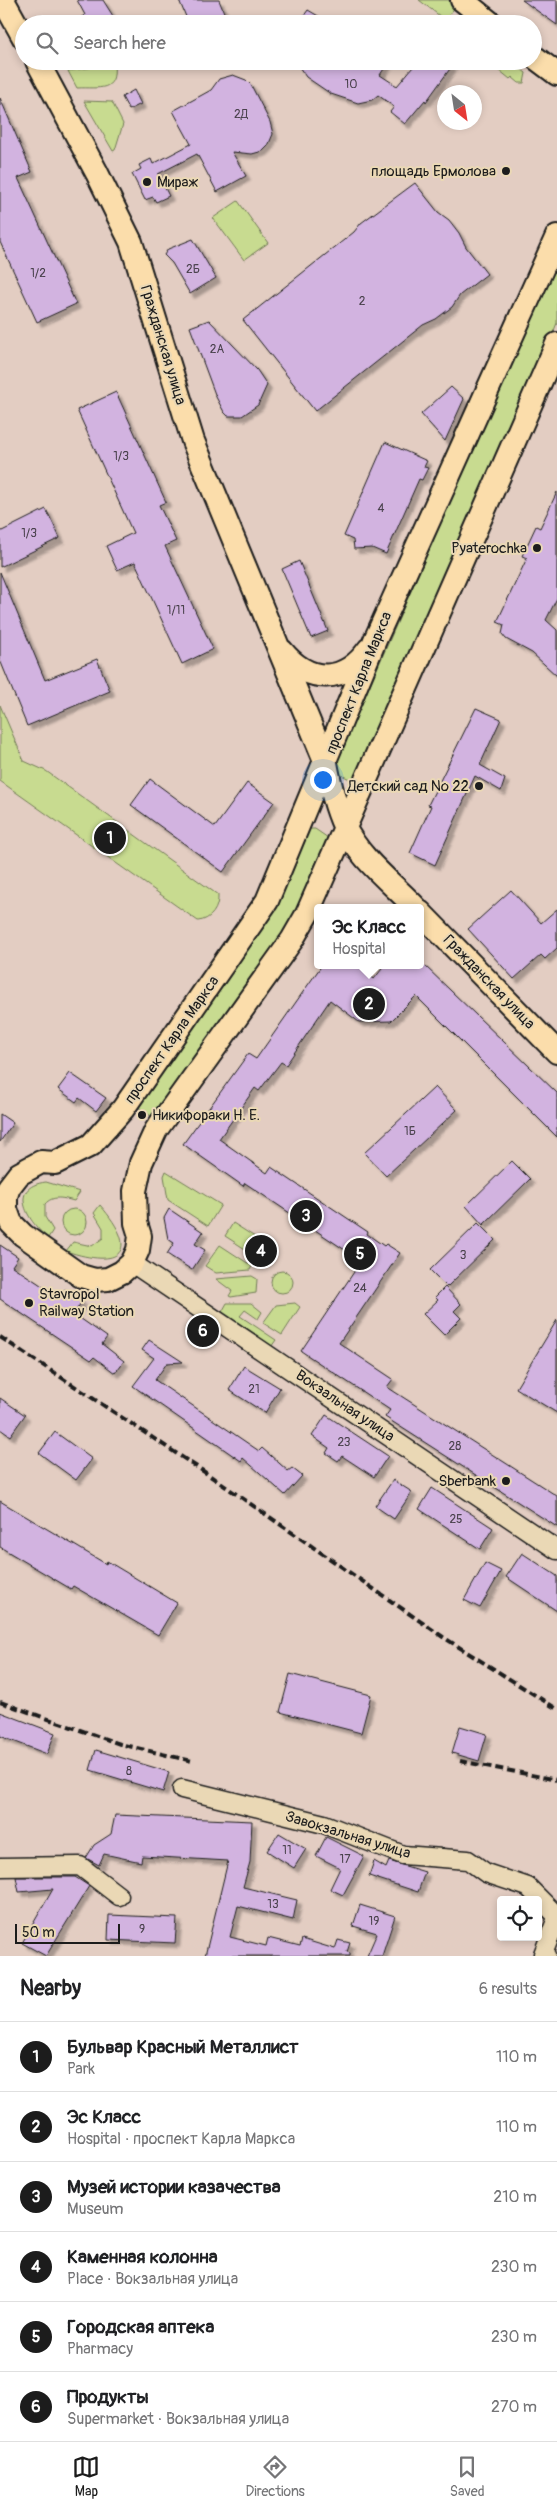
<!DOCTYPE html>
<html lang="en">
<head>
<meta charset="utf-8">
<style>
  :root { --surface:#fff; --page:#f2f2f2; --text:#202124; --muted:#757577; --line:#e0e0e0; --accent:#1c1c1c }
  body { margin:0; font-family:Pangolin,sans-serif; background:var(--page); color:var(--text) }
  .controls { position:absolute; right:15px; bottom:15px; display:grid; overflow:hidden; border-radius:5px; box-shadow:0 2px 8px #0003 }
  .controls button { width:45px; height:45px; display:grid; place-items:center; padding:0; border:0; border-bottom:1px solid var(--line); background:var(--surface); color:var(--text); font:25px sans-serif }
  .compass { position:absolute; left:437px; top:85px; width:45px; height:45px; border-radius:50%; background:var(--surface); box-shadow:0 2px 8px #0003; rotate:150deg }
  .scale { position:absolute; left:15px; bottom:12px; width:105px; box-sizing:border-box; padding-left:5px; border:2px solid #1c1c1c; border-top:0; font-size:14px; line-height:18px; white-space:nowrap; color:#1c1c1c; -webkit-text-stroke:4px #ead8b5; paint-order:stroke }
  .you { position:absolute; left:322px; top:779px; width:18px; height:18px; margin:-12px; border:4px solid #fff; border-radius:50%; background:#1a73e8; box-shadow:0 0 0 8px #1a73e833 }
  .badge { display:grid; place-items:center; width:32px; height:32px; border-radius:50%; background:var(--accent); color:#fff; font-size:16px; font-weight:700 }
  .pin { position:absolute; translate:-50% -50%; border:2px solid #fff; box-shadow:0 1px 5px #0006 }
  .popup { position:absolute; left:314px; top:904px; width:110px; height:65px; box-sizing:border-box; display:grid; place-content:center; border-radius:5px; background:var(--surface); filter:drop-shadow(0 1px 4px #0005); font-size:16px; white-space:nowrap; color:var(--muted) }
  .popup b { font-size:19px; color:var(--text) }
  .popup::after { content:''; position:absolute; left:50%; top:100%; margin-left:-10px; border:10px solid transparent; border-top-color:var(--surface) }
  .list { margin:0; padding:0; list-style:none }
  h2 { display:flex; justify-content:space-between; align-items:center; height:65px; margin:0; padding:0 20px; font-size:21px }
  h2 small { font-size:16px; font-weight:400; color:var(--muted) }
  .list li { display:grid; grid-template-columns:32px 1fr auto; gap:15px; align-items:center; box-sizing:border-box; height:70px; padding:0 20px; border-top:1px solid var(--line) }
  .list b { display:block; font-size:19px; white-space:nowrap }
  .list p { margin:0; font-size:16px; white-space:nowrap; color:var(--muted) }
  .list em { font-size:16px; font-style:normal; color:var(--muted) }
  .icon { flex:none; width:28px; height:28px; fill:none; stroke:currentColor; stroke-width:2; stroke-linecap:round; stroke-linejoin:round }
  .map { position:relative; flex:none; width:557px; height:1956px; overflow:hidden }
  .search { position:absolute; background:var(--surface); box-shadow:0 2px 8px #0003; left:15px; right:15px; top:15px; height:55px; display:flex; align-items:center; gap:12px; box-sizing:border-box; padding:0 18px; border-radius:28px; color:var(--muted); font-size:19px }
  .sheet { height:485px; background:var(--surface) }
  nav { display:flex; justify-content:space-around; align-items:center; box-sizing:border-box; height:70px; border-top:1px solid var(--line); background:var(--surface); font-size:14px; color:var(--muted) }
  nav a { display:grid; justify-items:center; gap:2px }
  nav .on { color:var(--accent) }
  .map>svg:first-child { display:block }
  .green { fill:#c8db90; stroke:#727c56 }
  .building { fill:#d2b3e0; stroke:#1c1c1c; filter:url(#shadow) }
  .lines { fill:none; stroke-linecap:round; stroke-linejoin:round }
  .minor-casing { stroke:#1c1c1c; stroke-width:21 }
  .major-casing { stroke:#1c1c1c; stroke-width:26 }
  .minor { stroke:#ead8b5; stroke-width:18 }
  .major { stroke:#fbddab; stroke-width:22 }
  .rail { stroke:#1c1c1c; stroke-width:4; stroke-dasharray:8 4; stroke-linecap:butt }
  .poi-dot { fill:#1c1c1c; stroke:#ead8b5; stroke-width:2 }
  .labels { text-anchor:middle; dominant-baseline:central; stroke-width:4; stroke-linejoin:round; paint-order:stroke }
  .number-label { font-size:12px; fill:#4a424d }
  .poi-label { font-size:15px; fill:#1c1c1c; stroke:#ead8b5; text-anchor:end }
  .street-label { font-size:15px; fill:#1c1c1c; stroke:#ead8b5 }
</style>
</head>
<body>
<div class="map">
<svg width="557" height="1956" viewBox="0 0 557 1956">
  <defs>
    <filter id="shadow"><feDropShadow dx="4.5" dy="4.5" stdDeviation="1" flood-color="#0004"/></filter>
  </defs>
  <rect width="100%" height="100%" fill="#e3cdc2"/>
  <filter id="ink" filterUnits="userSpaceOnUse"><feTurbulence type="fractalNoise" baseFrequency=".02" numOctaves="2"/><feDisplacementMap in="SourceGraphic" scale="10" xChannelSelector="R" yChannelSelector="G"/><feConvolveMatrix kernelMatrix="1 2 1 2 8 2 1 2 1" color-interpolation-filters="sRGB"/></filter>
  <g filter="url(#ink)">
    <path class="green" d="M419 0H448L456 6 445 20Z
      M488 61H511L526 73 524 83H519L512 77 510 79Z
      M114 64C117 93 100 87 77 88L68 71Z
      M84 101 112 102 123 124 115 150 113 151Z
      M238 201 268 243 244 260 213 218Z
      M557 257V323L517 422 362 775 352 780 339 774 335 765Z
      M0 705 24 761 46 771 218 895C219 908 211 920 198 921L0 781Z
      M307 829H315L331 840 300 912 155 1119 134 1104Z
      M166 1171 221 1205 208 1226 168 1200 164 1176Z
      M46 1182 80 1192 74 1201C63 1198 53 1195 45 1204V1217L53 1230 48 1238C29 1223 6 1187 46 1182Z
      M100 1205C142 1253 120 1269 66 1251L73 1242 92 1246 103 1238V1228L94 1213Z
      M61 1222a13 13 0 1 1 26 0a13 13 0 1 1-26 0Z
      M233 1223 275 1250 267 1263 225 1236Z
      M220 1245 252 1266 250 1270 216 1273 205 1266Z
      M271 1282a11 11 0 1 1 22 0a11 11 0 1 1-22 0Z
      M252 1276 257 1279 256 1293 231 1297 229 1296 232 1291 216 1279Z
      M227 1303H251L262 1312 258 1319 245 1310 240 1316 276 1340 271 1347 222 1312Z
      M295 1303 300 1307 282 1335 263 1323 276 1305Z"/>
    <path class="building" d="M77 0H103L118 24H70L85 15Z
      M179 0H219L225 15 204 24H189Z
      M522 0H557V25Z
      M308 10 332 24H298Z
      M295 61H389L380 75 397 86 418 61H446L452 66 426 102 425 100 405 124 390 112 394 107 378 95 372 100 358 103 331 94 306 77Z
      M233 75 246 80 251 85 270 122 273 134 268 146 263 151 252 154 232 152 246 176 217 192 197 154 158 174 169 196 156 202 153 197 145 200 132 174 141 169 139 165 151 159 153 164 191 144 173 111 211 90 219 79Z
      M134 90 141 104 129 110 122 97Z
      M0 98 32 172 18 178 76 304 37 322 0 242Z
      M415 183 438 212 449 220 459 233 466 247 487 274 460 295 452 307 436 319 423 325 315 411 243 320 354 232 361 223Z
      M193 239 216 278 190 294 172 263 164 255 168 249Z
      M209 320 257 370 267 385 258 405 242 416H228L224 412 216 397 190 327Z
      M451 387 464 399 445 441 421 414Z
      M116 392 166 502 159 505 176 541 165 546 213 649 182 664 135 562 117 570 106 546 133 533 77 410Z
      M385 442 427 461 424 467 428 468 422 480 419 479 386 554 372 548 354 549 353 540 344 536Z
      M557 492V598L546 620 557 630V676L532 653 506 639 502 634 504 625 497 622 527 558 522 556 536 526 540 528Z
      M46 509 60 538 0 567V532Z
      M299 561 328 631 311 638 282 569Z
      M0 572 45 680 97 659 110 691 27 726 0 660Z
      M476 708 501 719 480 765 505 779 501 791 475 776 435 865 410 853 431 806 428 805Z
      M150 779 215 827 247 783 274 802 223 872 131 805Z
      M511 890 541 923 557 909V948L545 959 541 955 514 979 468 929Z
      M322 965H358L374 979 385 965H424L557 1093V1137L416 996 391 1021 359 1022 330 1000 286 1065 281 1062 259 1091 255 1088 219 1139 267 1173 271 1167 368 1232 367 1234 384 1246 386 1244 400 1253 339 1343 393 1379 387 1387 557 1496V1527L385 1417 390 1410 301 1351 360 1263 354 1256 245 1183 243 1186 183 1144 248 1054 256 1059Z
      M70 1073 106 1098 96 1111 79 1098 76 1102 58 1089Z
      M435 1087 457 1110 386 1176 364 1153Z
      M0 1114 13 1123 0 1142Z
      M512 1161 530 1179 483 1225 466 1206Z
      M169 1209 203 1232 195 1244 205 1250 192 1270 167 1254 174 1243 168 1239 164 1218Z
      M478 1223 495 1240 447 1287 430 1270Z
      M0 1245 18 1257 12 1266 38 1283 59 1298 65 1289 82 1301 74 1314 107 1337 102 1344 124 1361 115 1373 94 1357 91 1360 0 1299Z
      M445 1287 461 1304 454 1311 461 1318 444 1335 423 1314 438 1300 435 1297Z
      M557 1320V1413L516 1388Z
      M149 1340 183 1362 167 1363 155 1380 259 1451 262 1448 288 1471 292 1468 302 1476 285 1495 243 1458 241 1461 133 1386 154 1358 142 1350Z
      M244 1366 280 1388 265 1413 229 1390Z
      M0 1398 25 1415 10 1436 0 1429Z
      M326 1415 388 1456 374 1477 342 1456 338 1461 326 1453 329 1448 312 1436Z
      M55 1432 92 1459 76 1480 39 1453Z
      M393 1480 412 1492 394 1519 375 1506Z
      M432 1488 493 1528 480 1549 419 1509Z
      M0 1501 106 1564 107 1561 177 1603 158 1635 73 1586 71 1589 0 1547Z
      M522 1553 557 1576V1611L506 1577Z
      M485 1563 501 1571 480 1608 464 1600Z
      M290 1674 371 1695 361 1733 280 1712Z
      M0 1712 55 1733 47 1754 0 1736Z
      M460 1726 487 1734 479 1761 452 1753Z
      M96 1750 169 1772 163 1792 90 1770Z
      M115 1815 252 1821 250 1862 243 1887 297 1900 293 1920 238 1906 230 1937 266 1946 268 1938 300 1946 302 1939 335 1949 338 1940 350 1943 347 1952 350 1953V1956H205L228 1861 142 1856 141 1862 104 1854 99 1865 86 1858 94 1845 111 1834Z
      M279 1833 306 1849 294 1868 267 1851Z
      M326 1837 364 1856 343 1895 330 1889 340 1868 316 1856Z
      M374 1861 386 1868 389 1861 425 1872 418 1892 369 1876Z
      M16 1877H75L89 1886 46 1956 22 1943 53 1889 19 1892Z
      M360 1905 395 1916 382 1956H367L377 1933 353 1926Z
      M109 1915 177 1918 175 1943 108 1940Z"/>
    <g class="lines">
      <g class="minor-casing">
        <path id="minor" d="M132 1263 557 1550
          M182 1789 324 1824 403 1855 468 1860 486 1873 528 1887 557 1916
          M0 1867 80 1866 119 1896
          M546 1956 543 1954 557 1918"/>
      </g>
      <g class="major-casing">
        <path id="major" d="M3 0 24 38
          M462 0 492 24
          M533 56 557 74
          M37 61 97 173 131 242 193 441 326 763C330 785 335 806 344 826 359 858 392 883 416 908
          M557 236 375 640 267 901 123 1109 91 1145 55 1163 41 1162 19 1174 9 1187 6 1196V1209L11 1223 23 1235 81 1276 95 1280 108 1279 122 1272 132 1263 138 1250 140 1236 136 1223 135 1191 141 1163 156 1130 292 940 307 914 557 344
          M282 651C309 684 344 684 369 649
          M420 912 557 1052"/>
      </g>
      <use href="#minor" class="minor"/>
      <use href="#major" class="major"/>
      <path class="rail" d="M0 1337 203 1471 443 1637 557 1709
        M0 1702 120 1744 192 1761
        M460 1761 557 1780"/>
    </g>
  </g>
  <g class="poi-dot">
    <circle cx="506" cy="171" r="5"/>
    <circle cx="147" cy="182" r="5"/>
    <circle cx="537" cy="548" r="5"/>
    <circle cx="479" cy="786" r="5"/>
    <circle cx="142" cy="1115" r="5"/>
    <circle cx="29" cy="1303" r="5"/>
    <circle cx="506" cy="1481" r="5"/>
  </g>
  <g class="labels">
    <g class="number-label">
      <text x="351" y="84">10</text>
      <text x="241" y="114">2Д</text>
      <text x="193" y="269">2Б</text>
      <text x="38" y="273">1/2</text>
      <text x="362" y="301">2</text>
      <text x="217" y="349">2А</text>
      <text x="121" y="456">1/3</text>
      <text x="381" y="508">4</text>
      <text x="29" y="533">1/3</text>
      <text x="176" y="610">1/11</text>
      <text x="410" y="1131">1Б</text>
      <text x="463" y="1255">3</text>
      <text x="360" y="1288">24</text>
      <text x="254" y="1389">21</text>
      <text x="344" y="1442">23</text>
      <text x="455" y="1446">28</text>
      <text x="456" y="1519">25</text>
      <text x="129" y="1771">8</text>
      <text x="287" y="1850">11</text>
      <text x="345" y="1859">17</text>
      <text x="273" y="1904">13</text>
      <text x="374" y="1921">19</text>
      <text x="142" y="1929">9</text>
    </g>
    <g class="poi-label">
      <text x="496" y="171">площадь Ермолова</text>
      <text x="157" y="182" text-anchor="start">Мираж</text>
      <text x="527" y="548">Pyaterochka</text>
      <text x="469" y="786">Детский сад № 22</text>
      <text x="152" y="1115" text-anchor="start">Никифораки Н. Е.</text>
      <text x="39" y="1294" text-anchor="start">Stavropol<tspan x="39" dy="17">Railway Station</tspan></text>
      <text x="496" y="1481">Sberbank</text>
    </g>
    <g class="street-label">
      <text transform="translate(163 345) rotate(73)">Гражданская улица</text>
      <text transform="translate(359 683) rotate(-68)">проспект Карла Маркса</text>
      <text transform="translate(489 982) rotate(46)">Гражданская улица</text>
      <text transform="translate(172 1040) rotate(-55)">проспект Карла Маркса</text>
      <text transform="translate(345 1406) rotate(34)">Вокзальная улица</text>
      <text transform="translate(348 1835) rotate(17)">Завокзальная улица</text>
    </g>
  </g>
</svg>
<div class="controls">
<button><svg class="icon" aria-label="locate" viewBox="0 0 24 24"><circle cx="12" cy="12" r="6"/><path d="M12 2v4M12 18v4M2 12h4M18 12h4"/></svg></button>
</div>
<svg class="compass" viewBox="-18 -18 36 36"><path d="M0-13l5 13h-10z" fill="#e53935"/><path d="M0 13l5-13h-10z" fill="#757577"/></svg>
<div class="scale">50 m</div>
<div class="you"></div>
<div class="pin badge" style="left:110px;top:838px">1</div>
<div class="pin badge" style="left:369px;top:1004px">2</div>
<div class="popup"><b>Эс Класс</b>Hospital</div>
<div class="pin badge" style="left:306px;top:1216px">3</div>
<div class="pin badge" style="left:261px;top:1251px">4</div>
<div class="pin badge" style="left:360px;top:1254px">5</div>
<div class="pin badge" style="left:203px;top:1331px">6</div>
<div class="search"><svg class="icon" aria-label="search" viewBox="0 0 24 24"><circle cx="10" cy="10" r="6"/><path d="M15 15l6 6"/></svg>Search here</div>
</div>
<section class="sheet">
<h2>Nearby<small>6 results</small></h2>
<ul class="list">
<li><span class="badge">1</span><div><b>Бульвар Красный Металлист</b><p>Park</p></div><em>110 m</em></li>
<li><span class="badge">2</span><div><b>Эс Класс</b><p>Hospital · проспект Карла Маркса</p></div><em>110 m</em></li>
<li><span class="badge">3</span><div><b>Музей истории казачества</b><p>Museum</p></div><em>210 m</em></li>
<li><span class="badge">4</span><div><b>Каменная колонна</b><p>Place · Вокзальная улица</p></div><em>230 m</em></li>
<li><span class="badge">5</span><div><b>Городская аптека</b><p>Pharmacy</p></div><em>230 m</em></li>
<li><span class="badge">6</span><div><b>Продукты</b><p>Supermarket · Вокзальная улица</p></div><em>270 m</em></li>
</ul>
</section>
<nav>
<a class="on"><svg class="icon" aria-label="map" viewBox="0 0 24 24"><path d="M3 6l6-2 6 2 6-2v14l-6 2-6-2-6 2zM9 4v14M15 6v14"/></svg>Map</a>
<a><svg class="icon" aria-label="directions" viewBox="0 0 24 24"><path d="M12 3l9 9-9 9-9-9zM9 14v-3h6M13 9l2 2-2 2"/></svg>Directions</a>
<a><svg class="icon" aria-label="saved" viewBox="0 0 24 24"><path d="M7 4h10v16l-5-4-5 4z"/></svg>Saved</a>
</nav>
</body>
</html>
